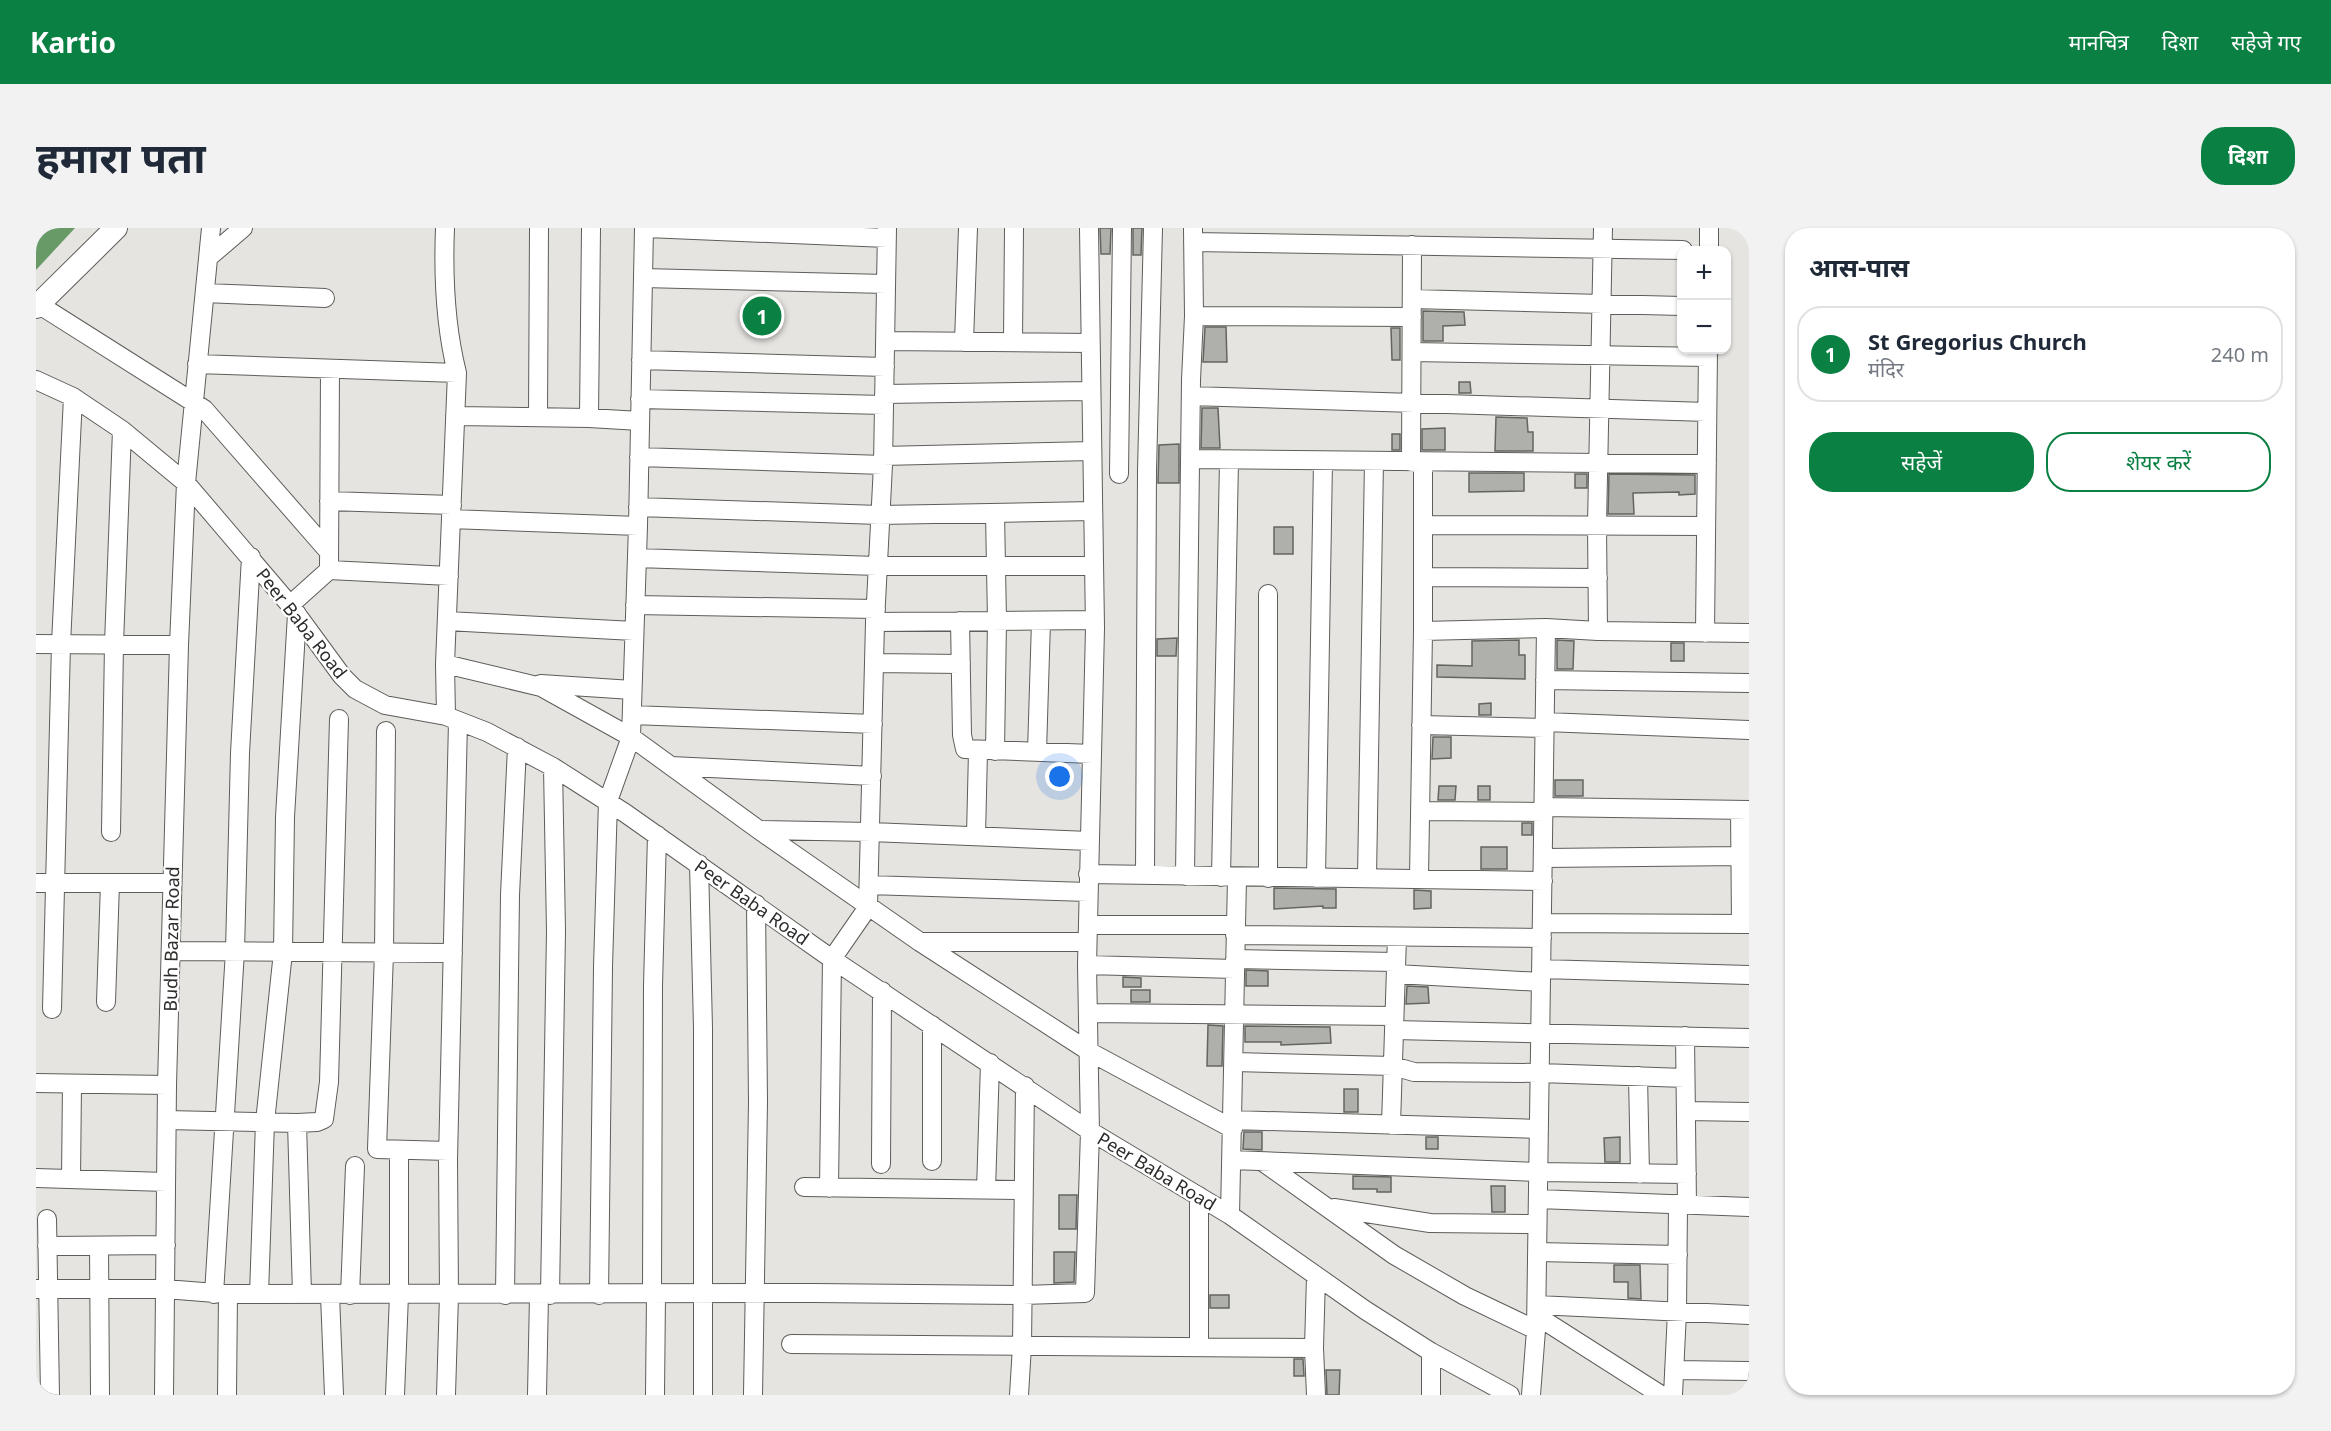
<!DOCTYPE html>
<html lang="hi">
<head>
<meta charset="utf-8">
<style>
  :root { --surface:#fff; --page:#f2f2f3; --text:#1f2937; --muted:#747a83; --line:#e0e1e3; --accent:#0b8043 }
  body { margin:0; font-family:"Noto Sans","Noto Sans Devanagari",sans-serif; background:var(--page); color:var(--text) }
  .controls { position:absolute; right:18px; top:18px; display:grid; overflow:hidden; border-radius:12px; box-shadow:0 2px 4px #0004 }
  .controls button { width:54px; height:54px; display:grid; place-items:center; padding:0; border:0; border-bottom:2px solid var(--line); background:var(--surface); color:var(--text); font:30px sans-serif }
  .you { position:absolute; left:1024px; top:549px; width:21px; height:21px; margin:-15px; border:4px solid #fff; border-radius:50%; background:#1a73e8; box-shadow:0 0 0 9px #1a73e833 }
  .badge { display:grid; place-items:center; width:39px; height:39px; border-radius:50%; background:var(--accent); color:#fff; font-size:20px; font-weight:700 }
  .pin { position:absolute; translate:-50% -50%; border:3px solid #fff; box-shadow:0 2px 6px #0006 }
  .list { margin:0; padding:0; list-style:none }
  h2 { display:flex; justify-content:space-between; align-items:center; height:78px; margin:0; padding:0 24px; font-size:26px }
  h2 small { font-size:20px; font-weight:400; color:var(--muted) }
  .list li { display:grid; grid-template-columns:39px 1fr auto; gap:18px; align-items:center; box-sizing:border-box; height:96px; margin:0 12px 12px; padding:0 12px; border:2px solid var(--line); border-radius:24px }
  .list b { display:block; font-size:22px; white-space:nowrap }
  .list p { margin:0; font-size:20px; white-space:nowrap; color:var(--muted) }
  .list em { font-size:20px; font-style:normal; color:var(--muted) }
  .actions { display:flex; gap:12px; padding:18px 24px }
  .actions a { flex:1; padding:14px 0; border:2px solid var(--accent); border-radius:24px; text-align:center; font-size:21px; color:var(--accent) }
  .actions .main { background:var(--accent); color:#fff }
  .map { position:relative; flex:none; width:1713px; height:1167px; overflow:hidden; border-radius:24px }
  header { display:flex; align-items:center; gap:36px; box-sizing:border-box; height:84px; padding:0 30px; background:var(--accent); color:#fff }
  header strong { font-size:28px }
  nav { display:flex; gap:33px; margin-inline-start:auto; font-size:21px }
  .intro { display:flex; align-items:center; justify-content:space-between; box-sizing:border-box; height:144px; padding:0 36px }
  h1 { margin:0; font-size:42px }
  .button { padding:15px 27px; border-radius:24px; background:var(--accent); color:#fff; font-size:21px; font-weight:700 }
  main { display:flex; gap:36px; padding:0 36px }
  aside { flex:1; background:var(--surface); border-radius:24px; box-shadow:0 2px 4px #0004 }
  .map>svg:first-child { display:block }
  .water { fill:#689a67 }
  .building { fill:#afafab; stroke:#646461; stroke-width:1.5 }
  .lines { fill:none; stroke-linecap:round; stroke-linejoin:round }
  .minor-casing { stroke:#5f5d5a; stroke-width:20 }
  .tertiary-casing { stroke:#5f5d5a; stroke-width:24 }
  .minor { stroke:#fff; stroke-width:18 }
  .tertiary { stroke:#fff; stroke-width:22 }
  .labels { text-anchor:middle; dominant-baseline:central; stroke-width:4.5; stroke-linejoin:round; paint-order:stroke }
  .street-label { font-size:18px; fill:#2c2c2a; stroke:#fff }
</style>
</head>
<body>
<header>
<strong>Kartio</strong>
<nav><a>मानचित्र</a><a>दिशा</a><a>सहेजे गए</a></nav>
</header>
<div class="intro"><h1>हमारा पता</h1><a class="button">दिशा</a></div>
<main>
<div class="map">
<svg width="1713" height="1167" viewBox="0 0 1713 1167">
  <rect width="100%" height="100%" fill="#e6e4e0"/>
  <path class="water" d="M0 0H39L0 42Z"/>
  <path class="building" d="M1064 0H1075L1074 26H1065Z
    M1097 0H1106L1105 27H1097Z
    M1387 83 1428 84 1429 97 1407 98V113H1387Z
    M1169 99H1190L1191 134H1167Z
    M1355 100H1364V132H1356Z
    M1423 154H1434L1435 165H1423Z
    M1166 180H1182L1184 220H1165Z
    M1460 189 1491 190 1492 204H1497V223H1459Z
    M1409 200V222H1386V201Z
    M1356 206H1364V222H1356Z
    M1143 216V255H1122L1123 217Z
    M1433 245H1488V263L1433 264Z
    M1539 246H1551V260H1539Z
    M1573 246 1659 247V266L1643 267V264L1597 265 1598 286H1572Z
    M1238 299H1257V326H1238Z
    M1141 410 1140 428H1121V411Z
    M1483 412V427H1489V451L1401 449V437L1436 438V413Z
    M1521 412 1538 413 1537 441H1521Z
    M1635 415H1648V433H1635Z
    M1455 475V487H1443V476Z
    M1397 509H1415V530L1396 531Z
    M1519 552H1547V568H1519Z
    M1403 558H1420L1419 572H1402Z
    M1442 558H1454V572H1442Z
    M1486 595H1496V607H1486Z
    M1445 619H1471V641H1445Z
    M1238 660 1300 661V680H1287V678L1238 681Z
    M1378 662 1395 663V680L1378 681Z
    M1210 742 1232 743V758H1210Z
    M1087 749 1105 750V759H1087Z
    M1371 758 1392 759 1393 775 1370 776Z
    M1095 762H1114V774H1095Z
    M1172 797 1187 798 1186 838H1171Z
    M1209 798 1294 799 1295 815 1245 817V814H1209Z
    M1308 861H1322V884H1308Z
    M1208 904H1226V922L1207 921Z
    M1390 909H1402V921H1390Z
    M1584 909V934H1569L1568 910Z
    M1317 948 1355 949V964H1341V961H1317Z
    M1455 958H1469V984H1456Z
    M1023 967H1041L1040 1001H1023Z
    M1018 1024H1039L1038 1054 1018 1055Z
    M1578 1037H1604L1605 1071 1592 1070V1054H1578Z
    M1174 1067H1193V1080H1174Z
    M1258 1131H1267L1268 1148H1258Z
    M1290 1142H1304L1303 1167H1291Z"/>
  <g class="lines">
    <g class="minor-casing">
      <path id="minor" d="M409 0C407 49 409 97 421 145L409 436 410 488
        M611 0 851 10
        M1157 14 1647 22
        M1673 22V0
        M173 29 207 0
        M607 50 850 56
        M169 65 289 70
        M1376 71 1646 78
        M2 76 168 181 293 324
        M1158 88 1376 89
        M849 113 1054 115
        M928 114 932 0
        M977 114 978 0
        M1376 124 1672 129
        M605 132 849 139
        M161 136 421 145
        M0 152 37 169 86 202 150 255 254 377 306 448 319 461 349 477 410 488 451 504 517 539 589 585 796 731 1054 903 1194 987 1329 1082 1395 1124 1474 1167
        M848 166 1054 163
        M1155 168 1671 184
        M604 171 848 177
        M419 188 553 190 604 193
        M502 189 503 0
        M553 190 555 0
        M847 228 1056 223
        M603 229 847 237
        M1154 231 1671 236
        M1375 234 1376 17
        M1083 246 1086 0
        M293 273 416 277
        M602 279 843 287 1057 283
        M959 285 961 393 959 523
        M415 291 602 298
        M1387 297 1670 298
        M601 330 841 338H1058
        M293 342 413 348
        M1387 349 1562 350
        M254 377 293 342 294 141
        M599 377 840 381
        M411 393 598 403
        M924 393 926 507 929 521 1056 526
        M839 394 1059 392
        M1387 403 1510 400 1562 403 1713 405
        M1562 403 1561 297 1567 0
        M1669 405 1672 122
        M0 416 143 417
        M838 435 925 436
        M409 436 505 459 595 509 723 602 884 714 1054 824 1197 901
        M1509 452 1713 455
        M505 456 596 462
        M596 487 837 496
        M1509 494 1713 502
        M1385 497 1509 500
        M350 503 348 725 341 921 412 923
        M1001 524 1005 393
        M635 538 836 548
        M1508 579 1713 582
        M1704 582 1705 696
        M1384 583 1508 584
        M723 602 835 604 1053 613
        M75 604 78 416 86 202
        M940 608 942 523
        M1507 630 1705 628
        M663 636 667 800V1167
        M1052 646 1507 653
        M1109 647 1111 243 1117 0
        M1149 648 1155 152 1158 88 1157 0
        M1185 649 1193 232
        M1331 649 1338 233
        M1232 650V366
        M1280 650 1287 233
        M1383 650 1387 403V234
        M0 655H136
        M833 657 1052 664
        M1506 695 1713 696
        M1052 697H1200
        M1199 707 1506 710
        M884 714H1051
        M135 723 417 725
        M1199 731 1360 734
        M1051 737 1199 741
        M1505 741 1713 747
        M1360 746 1505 754
        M70 774 74 655
        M16 781 25 416 37 169
        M1052 785 1358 788
        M896 797V933
        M1358 802 1713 810
        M1649 808 1651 977
        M1198 834 1357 838 1378 844 1504 845 1649 850
        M1602 848 1604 946
        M0 855 131 857
        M1650 883 1713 884
        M131 892 261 895 281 894 288 891 293 854 303 491
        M1197 892 1503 901
        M261 895 266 1066
        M1355 897 1361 709
        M1196 932 1503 944 1651 946
        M1227 934 1358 1027 1429 1068 1500 1102
        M845 936 846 763
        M0 950 130 954
        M35 951 36 856
        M768 959 986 962
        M793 960 796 731 832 679 839 394 847 237 851 0
        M950 962 954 835
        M1163 968V1119
        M1502 971 1713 979
        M1298 980 1394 995 1501 996
        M1194 987 1201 650
        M11 991 14 1167
        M11 1018 130 1017
        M63 1018 64 1167
        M1501 1024 1642 1027
        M0 1061H129L192 1066 778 1065 987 1067 1049 1065 1054 903 1051 737 1059 400 1053 0
        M178 1066 199 723 204 525 215 329
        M223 1066 229 894 247 724 249 589 261 386
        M616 1066 617 758 621 607
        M294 1067 298 1167
        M314 1067 319 938
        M469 1067 474 667 481 519
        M514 1067 520 703 517 539
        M563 1067 567 739 572 573 595 509 602 298 608 0
        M1501 1077 1713 1087
        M1501 1088 1625 1167
        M755 1116 1278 1120
        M1395 1124V1167
        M1638 1142 1713 1143
        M128 1167 131 857 143 417 150 255 175 0
        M191 1167 192 1066
        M359 1167 363 1067V922
        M410 1167 413 1067 412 932 422 493
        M501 1167 503 1067
        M619 1167 620 1066
        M717 1167 722 874 720 676
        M983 1167 986 1118 989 858
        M1280 1167 1278 1120 1280 1048
        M1495 1167 1500 1102 1510 400
        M1637 1167 1641 1084 1642 976"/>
    </g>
    <g class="tertiary-casing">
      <path id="tertiary" d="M0 79 80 0"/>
    </g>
    <use href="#minor" class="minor"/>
    <use href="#tertiary" class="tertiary"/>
  </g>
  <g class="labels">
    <g class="street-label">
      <text transform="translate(266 395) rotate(52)">Peer Baba Road</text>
      <text transform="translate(716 674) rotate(35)">Peer Baba Road</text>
      <text transform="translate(135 711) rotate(-89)">Budh Bazar Road</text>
      <text transform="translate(1121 943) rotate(31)">Peer Baba Road</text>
    </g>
  </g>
</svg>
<div class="controls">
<button>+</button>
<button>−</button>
</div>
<div class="you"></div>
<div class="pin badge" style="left:726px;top:88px">1</div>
</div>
<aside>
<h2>आस-पास<small></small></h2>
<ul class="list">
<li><span class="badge">1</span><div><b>St Gregorius Church</b><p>मंदिर</p></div><em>240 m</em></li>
</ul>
<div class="actions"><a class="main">सहेजें</a><a>शेयर करें</a></div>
</aside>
</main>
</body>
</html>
